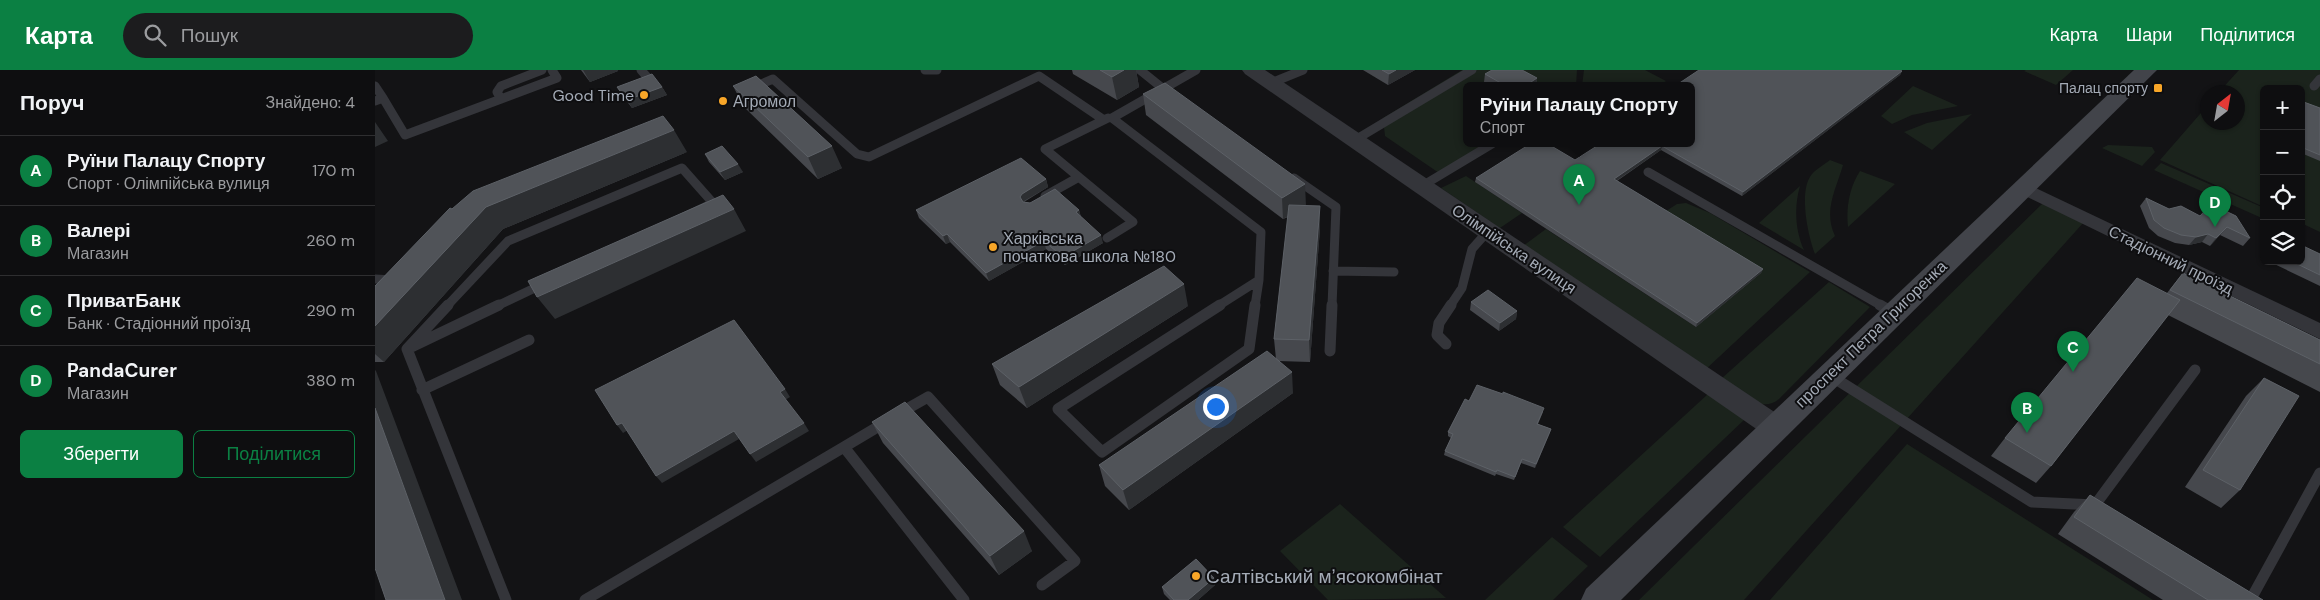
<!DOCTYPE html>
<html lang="uk">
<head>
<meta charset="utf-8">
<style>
  :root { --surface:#0e0e10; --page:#1c1c1e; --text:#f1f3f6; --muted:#9b9c9f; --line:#2e2e30; --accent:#0b8043 }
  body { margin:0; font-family:"DM Sans",sans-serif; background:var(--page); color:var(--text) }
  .controls { position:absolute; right:15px; top:15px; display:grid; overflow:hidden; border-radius:8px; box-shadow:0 1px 4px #0004 }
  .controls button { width:45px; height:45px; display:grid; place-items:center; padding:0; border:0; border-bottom:1px solid var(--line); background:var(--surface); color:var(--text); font:25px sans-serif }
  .compass { position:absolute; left:1825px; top:15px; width:45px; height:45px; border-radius:50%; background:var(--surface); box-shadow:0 1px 4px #0004; rotate:31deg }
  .you { position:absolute; left:840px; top:336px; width:18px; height:18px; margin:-12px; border:4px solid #fff; border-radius:50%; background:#1a73e8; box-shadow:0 0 0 8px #1a73e833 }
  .badge { display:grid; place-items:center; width:32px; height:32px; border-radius:50%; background:var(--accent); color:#fff; font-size:16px; font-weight:700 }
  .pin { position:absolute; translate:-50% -41px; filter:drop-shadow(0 1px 2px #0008) }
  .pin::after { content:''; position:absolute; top:26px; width:18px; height:15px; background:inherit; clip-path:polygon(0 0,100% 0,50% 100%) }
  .popup { position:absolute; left:1088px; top:12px; width:232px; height:65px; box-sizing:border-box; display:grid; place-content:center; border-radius:8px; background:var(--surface); filter:drop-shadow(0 1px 4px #0005); font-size:16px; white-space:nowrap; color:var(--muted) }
  .popup b { font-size:19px; color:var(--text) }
  .popup::after { content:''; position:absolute; left:50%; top:100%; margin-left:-10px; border:10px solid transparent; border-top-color:var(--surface) }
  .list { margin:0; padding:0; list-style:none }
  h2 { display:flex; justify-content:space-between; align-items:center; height:65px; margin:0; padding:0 20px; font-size:21px }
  h2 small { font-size:16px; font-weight:400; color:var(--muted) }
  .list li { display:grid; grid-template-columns:32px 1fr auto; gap:15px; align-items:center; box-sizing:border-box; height:70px; padding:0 20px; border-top:1px solid var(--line) }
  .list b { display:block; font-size:19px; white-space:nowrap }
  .list p { margin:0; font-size:16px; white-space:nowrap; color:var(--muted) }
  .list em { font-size:16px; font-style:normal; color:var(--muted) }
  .actions { display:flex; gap:10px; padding:15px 20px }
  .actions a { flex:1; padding:11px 0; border:1px solid var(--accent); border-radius:8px; text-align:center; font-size:18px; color:var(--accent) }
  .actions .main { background:var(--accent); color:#fff }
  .icon { flex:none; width:28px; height:28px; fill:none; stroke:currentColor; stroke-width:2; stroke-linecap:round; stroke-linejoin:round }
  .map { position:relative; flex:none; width:1945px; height:530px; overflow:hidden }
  header { display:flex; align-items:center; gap:30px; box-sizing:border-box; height:70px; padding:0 25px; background:var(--accent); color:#fff }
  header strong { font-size:24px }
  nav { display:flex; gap:28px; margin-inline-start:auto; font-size:18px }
  .search { width:350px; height:45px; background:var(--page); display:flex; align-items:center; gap:12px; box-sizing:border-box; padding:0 18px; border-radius:28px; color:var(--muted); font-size:19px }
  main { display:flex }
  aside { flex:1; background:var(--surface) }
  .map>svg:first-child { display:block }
  .green { fill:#1b231c }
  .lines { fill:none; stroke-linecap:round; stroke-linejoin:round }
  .service-far1 { stroke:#34353a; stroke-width:9 }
  .service { stroke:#34353a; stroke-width:11 }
  .minor { fill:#34353a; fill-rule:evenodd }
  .tertiary { fill:#34353a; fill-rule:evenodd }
  .secondary { fill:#42444a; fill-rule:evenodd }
  .wall { fill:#46484d }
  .shaded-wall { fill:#2d2f32 }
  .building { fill:#505358; stroke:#5d6167 }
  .poi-dot { fill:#f8a628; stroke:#0e0e10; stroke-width:2 }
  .labels { text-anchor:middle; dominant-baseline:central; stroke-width:4; stroke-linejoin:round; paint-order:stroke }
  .far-poi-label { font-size:14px; fill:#a4abb6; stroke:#0e0e10; text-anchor:end }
  .poi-label { font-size:16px; fill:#a4abb6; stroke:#0e0e10; text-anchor:start }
  .street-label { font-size:16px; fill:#a4abb6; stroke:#0e0e10 }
  .near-poi-label { font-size:19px; fill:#a4abb6; stroke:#0e0e10; text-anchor:start }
</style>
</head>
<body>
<header>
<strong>Карта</strong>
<div class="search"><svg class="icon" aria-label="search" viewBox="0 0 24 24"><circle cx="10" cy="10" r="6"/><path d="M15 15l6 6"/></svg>Пошук</div>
<nav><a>Карта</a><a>Шари</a><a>Поділитися</a></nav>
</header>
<main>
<aside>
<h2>Поруч<small>Знайдено: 4</small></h2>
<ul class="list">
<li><span class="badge">A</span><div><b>Руїни Палацу Спорту</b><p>Спорт · Олімпійська вулиця</p></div><em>170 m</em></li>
<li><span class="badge">B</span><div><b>Валері</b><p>Магазин</p></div><em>260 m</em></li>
<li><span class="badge">C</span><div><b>ПриватБанк</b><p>Банк · Стадіонний проїзд</p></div><em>290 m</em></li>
<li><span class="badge">D</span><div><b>PandaCurer</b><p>Магазин</p></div><em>380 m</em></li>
</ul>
<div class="actions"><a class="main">Зберегти</a><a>Поділитися</a></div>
</aside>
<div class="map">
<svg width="1945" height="530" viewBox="0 0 1945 530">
  <rect width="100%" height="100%" fill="#131315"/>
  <path class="green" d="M1087 0H1202L1201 16H1092V74H1112L1064 103 1010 66 1008 48Z
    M1209 0H1270L1291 11 1284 16H1207Z
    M1651 0H1698L1681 15 1649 1Z
    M1864 0H1945V162L1926 153V19H1889V137L1785 90 1832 36V52H1862V22H1844Z
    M1538 16 1583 36 1537 45 1517 54 1506 46Z
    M1597 44 1557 80 1529 62 1552 53Z
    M1733 75 1777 77 1780 82 1767 96 1727 78Z
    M1455 90 1468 95C1461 120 1448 140 1460 166L1440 184C1433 166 1423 120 1437 104 1441 99 1449 95 1455 90Z
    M1786 93 1889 138V149L1779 100Z
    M1485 101 1520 114 1473 157C1471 138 1474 118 1485 101Z
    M1091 106 1147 143 1125 158 1066 118Z
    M1425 116C1419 137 1420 160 1429 180L1384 153Z
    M1311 133 1335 143 1435 202 1330 300 1148 176 1171 159 1321 257 1288 143 1302 134Z
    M1668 133 1709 152 1369 530H1264Z
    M1454 212 1495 237 1404 329C1385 345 1363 321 1346 309Z
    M1333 324 1370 349 1225 487 1188 457Z
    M1532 374 1778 530H1395Z
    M965 434 1071 528 953 530 905 481Z
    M1177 467 1213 496 1178 530H1110Z"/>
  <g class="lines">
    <path class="service-far1" d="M266 0 273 8
      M550 0H562
      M765 0 791 21
      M821 0 737 48 886 162 884 210
      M896 13 928 0
      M0 16 8 28
      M1939 16 1945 9
      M377 18 398 9 482 84 494 87 664 6 729 50
      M126 29 122 22 126 16 167 0
      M0 31 8 28 30 65 182 8 177 0
      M980 70 1097 0
      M1273 102 1507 236
      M919 108 961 137 957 236
      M1047 116 1117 74
      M670 126 704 107
      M732 168 758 152 670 79 733 48
      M958 201 1019 202
      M0 209 18 210
      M72 236 133 171 307 98 338 133 122 236
      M843 236 884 210
      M880 236 884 210
      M1075 236 1087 218 1097 179 1113 161"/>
    <path class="service" d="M73 235 32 279 124 235
      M845 235 683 339 727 382 874 279 880 235
      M1505 235 1519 243
      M1071 274 1062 265 1064 253 1076 235
      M32 279 131 530
      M955 281 957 235
      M1456 306 1657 432 1720 435
      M47 320 154 270
      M523 344 553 327 700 491 667 515
      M511 352 469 377 589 530
      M1720 435 1820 300
      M1876 529 1945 403
      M210 530 469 377"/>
    <path class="minor" d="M1648 112 1945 253V269L1642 122 1639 118 1642 114Z"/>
    <path class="tertiary" d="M867 0H890L1410 349 1413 357 1410 365 1400 368 1390 365 870 4Z"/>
    <path class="secondary" d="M1759 0H1782L1246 530H1206L1211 519Z"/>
  </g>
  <path class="wall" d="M206 0H242L243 1 215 12Z
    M697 0H761L764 17 742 30 698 4Z
    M988 0H1040L1013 15Z
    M1527 1 1525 5 1367 126 1286 80 1242 111 1388 199 1386 203 1321 257 1100 112 1101 108 1200 90Z
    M1110 4 1162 8 1161 16H1117L1109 12Z
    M358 16 467 98 443 109 369 37Z
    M242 17H287L292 25 257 38 247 25Z
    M768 24 931 136 945 158 935 292 903 291 918 323 754 440 730 416 724 395 901 289 899 269 913 147 908 149 771 45Z
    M1926 31 1945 38V91L1926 83Z
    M312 82 128 159 9 292H0V216L77 139Z
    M330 84 368 102 350 110 334 92Z
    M671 109 673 117 649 132 704 140 706 147 728 173 690 195 671 179 614 211 575 172 571 174 544 148 541 140Z
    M1771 128 1794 139 1825 146 1836 134 1875 168 1868 176 1845 165 1835 176 1827 172 1814 175 1800 173 1783 166 1774 158 1765 136Z
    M1945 184V216L1893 191H1926Z
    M1808 203 1945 270V322L1793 245 1676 396 1661 413 1616 386 1630 368 1792 223Z
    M1096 232 1142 241 1141 249 1124 261 1095 240Z
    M813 236 652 338 625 315 617 294Z
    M1889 308 1865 420 1846 438 1810 417 1871 326Z
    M1094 331 1168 342 1163 354 1176 359 1160 398 1146 393 1139 410 1121 404 1120 406 1069 385 1070 381 1076 368 1073 366V362Z
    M497 352 657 481 624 505 508 373Z
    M1715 425 1888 530H1788L1683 464 1699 442Z
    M839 508 840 515 823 530H795L789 524 787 517Z"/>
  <path class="shaded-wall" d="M208 0H242L243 1 215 12Z
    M749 0H761L764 17 742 30 737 7Z
    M1021 0H1040L1013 15 1014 4Z
    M1527 1 1525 5 1367 126 1368 122Z
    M1162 8 1161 16H1150Z
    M287 17 292 25 257 38 252 30Z
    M0 52 13 71 0 77Z
    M299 60 312 82 128 159 9 292 0 284V256L111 137Z
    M457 76 467 98 443 109 433 87Z
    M1287 76 1286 80 1238 113 1239 109Z
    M363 94 368 102 350 110 345 102Z
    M671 109 673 117 649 131 648 135 645 127 647 124Z
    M930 114 931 136 908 149 907 128Z
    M945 136V158L935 292 934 270Z
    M359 139 371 161 180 249 162 227Z
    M704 140 706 148 701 142Z
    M1852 157 1845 165 1835 176 1841 168Z
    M572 164 575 172 571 174 568 166Z
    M1833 164 1827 172 1814 175 1821 167Z
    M726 165 728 173 690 195 688 187Z
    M669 171 671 179 614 211 611 203Z
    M1388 199 1386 203 1321 257 1322 253Z
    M809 214 813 236 652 338 644 317Z
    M1142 241 1141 249 1124 261 1125 253Z
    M0 300 1 301 87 530H70L0 338Z
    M917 302 918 323 754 440 748 420Z
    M410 319 415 327 410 330 405 322Z
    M247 353 253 360 248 363 242 355Z
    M429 353 434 361 381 392 375 384Z
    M1176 359 1175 363 1160 398 1161 394Z
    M359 361 364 369 287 413 281 406Z
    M649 461 657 481 624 505 615 486Z
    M839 508 840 515 823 530H813Z"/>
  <path class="building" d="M725 0H749L737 7Z
    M1007 0H1021L1014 4Z
    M1117 0H1147L1162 8 1150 16H1131L1110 4Z
    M1324 0H1525L1527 1 1368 122 1287 76 1239 109 1388 199 1322 253 1101 108 1155 74H1173L1200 90 1225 74H1316V16H1300Z
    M277 4 287 17 252 30 242 17Z
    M381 6 457 76 433 87 358 16Z
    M790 13 930 114 907 128 768 24Z
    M1926 31 1945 38V85L1926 77Z
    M288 46 299 60 111 137 0 256V216L75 138 77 139 98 121Z
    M347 76 363 94 345 102 330 84Z
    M646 88 671 109 647 124 645 127 648 132 655 133 680 119 704 140 701 142 726 165 688 187 669 171 611 203 572 164 568 166 541 140Z
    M348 125 359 139 162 227 153 211Z
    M1771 128 1794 139 1806 136 1825 146 1836 134 1861 146 1875 168 1852 157 1841 168 1833 164 1821 167 1806 165 1789 158 1779 150Z
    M914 135 945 136 934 270 899 269Z
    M1926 175 1945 184V205L1916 191H1926Z
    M789 196 809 214 644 317 617 294Z
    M1808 203 1945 270V294L1795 220Z
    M1762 208 1805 230 1676 396 1630 368Z
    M1113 220 1142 241 1125 253 1096 232Z
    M359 250 410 319 405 322 429 353 375 384 359 361 281 406 247 353 242 355 220 320Z
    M892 281 917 302 748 420 724 395Z
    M1889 308 1924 326 1865 420 1828 400Z
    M1102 315 1128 324V322L1169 338 1162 354 1176 359 1161 394 1147 389 1140 407 1122 400 1121 402 1070 381 1078 364 1073 362 1090 329 1094 331Z
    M530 332 649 461 615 486 497 352Z
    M0 338 70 530H11L0 498Z
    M1715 425 1888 530H1833L1699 447Z
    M821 489 839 508 813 530H799L787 517Z"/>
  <g class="poi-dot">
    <rect x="1778" y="13" width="10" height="10" rx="2.5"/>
    <circle cx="269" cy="25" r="5"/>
    <circle cx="348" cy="31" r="5"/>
    <circle cx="618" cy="177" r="5"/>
    <circle cx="821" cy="506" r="5"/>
  </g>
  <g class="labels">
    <g class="far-poi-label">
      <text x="1773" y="18">Палац спорту</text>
    </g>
    <g class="poi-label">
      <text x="259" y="25" text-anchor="end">Good Time</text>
      <text x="358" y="31">Агромол</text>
      <text x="628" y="168">Харківська<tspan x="628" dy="18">початкова школа №180</tspan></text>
    </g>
    <g class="street-label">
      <text transform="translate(1139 179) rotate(34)">Олімпійська вулиця</text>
      <text transform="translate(1796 190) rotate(26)">Стадіонний проїзд</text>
      <text transform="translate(1496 264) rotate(-44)">проспект Петра Григоренка</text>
    </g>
    <g class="near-poi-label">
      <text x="831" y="506">Салтівський мʼясокомбінат</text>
    </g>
  </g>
</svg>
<div class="controls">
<button>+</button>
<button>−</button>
<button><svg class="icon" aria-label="locate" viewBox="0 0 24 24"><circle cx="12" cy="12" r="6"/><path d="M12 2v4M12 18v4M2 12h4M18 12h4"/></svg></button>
<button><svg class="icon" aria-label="layers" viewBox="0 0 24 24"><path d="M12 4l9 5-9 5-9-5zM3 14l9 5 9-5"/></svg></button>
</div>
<svg class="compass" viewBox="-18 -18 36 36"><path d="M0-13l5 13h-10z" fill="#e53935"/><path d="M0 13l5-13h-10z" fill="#9b9c9f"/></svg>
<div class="you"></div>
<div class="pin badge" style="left:1204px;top:135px">A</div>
<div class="popup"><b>Руїни Палацу Спорту</b>Спорт</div>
<div class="pin badge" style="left:1652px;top:363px">B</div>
<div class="pin badge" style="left:1698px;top:302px">C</div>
<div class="pin badge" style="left:1840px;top:157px">D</div>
</div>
</main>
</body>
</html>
